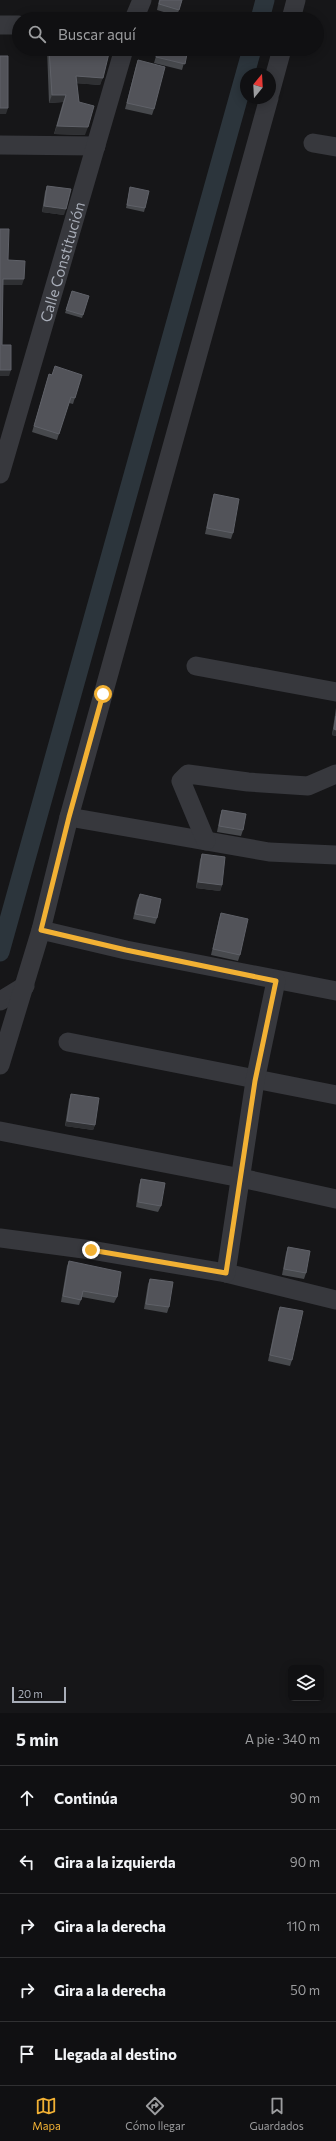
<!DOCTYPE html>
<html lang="es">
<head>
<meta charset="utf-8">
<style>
  :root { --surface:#101012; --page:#1e1e20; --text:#f1f3f6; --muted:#9c9d9f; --line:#303032; --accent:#f2b134 }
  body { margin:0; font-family:Commissioner,sans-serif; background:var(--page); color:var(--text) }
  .controls { position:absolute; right:12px; bottom:12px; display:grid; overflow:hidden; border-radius:6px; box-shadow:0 2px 10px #0003 }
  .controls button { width:36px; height:36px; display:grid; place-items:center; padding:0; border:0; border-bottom:1px solid var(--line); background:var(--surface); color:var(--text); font:20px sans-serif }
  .compass { position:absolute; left:240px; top:68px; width:36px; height:36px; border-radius:50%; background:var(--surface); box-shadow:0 2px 10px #0003; rotate:18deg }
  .scale { position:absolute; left:12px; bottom:10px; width:54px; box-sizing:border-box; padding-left:4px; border:2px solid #a8adb8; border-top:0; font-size:11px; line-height:14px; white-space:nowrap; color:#a8adb8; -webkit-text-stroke:3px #111113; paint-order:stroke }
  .stop { position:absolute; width:12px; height:12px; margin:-9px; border:3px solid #f2b134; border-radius:50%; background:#fff }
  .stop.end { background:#f2b134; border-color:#fff; box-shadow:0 1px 4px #0008 }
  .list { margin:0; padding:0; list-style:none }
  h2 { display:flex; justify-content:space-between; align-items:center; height:52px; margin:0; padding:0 16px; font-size:17px }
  h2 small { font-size:13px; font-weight:400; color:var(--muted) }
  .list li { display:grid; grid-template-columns:26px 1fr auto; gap:12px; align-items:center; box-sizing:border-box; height:64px; padding:0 16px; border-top:1px solid var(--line) }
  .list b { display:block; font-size:15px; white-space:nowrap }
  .list em { font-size:13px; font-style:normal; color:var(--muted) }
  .icon { flex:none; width:22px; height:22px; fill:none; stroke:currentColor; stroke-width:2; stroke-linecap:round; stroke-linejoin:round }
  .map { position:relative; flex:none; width:336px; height:1713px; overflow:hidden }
  .search { position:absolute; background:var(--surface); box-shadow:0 2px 10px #0003; left:12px; right:12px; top:12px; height:44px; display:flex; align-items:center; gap:10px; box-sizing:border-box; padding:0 14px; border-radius:22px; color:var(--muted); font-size:15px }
  .sheet { height:372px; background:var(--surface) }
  nav { display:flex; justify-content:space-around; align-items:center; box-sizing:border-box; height:56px; border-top:1px solid var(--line); background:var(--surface); font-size:11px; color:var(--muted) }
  nav a { display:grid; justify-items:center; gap:2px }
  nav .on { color:var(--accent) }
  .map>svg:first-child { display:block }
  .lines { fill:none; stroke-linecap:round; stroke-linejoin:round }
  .canal { stroke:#2c353c; stroke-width:19 }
  .street { stroke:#37383d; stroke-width:19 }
  .wall { fill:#47494d }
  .shaded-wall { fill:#2f3033 }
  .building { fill:#525359; stroke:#5f6168 }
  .route { stroke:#f2b134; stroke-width:5 }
  .labels { text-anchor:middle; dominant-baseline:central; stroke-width:3; stroke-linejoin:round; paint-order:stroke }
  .street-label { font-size:15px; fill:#a8adb8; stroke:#111113 }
</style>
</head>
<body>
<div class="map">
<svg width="336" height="1713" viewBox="0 0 336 1713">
  <rect width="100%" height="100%" fill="#161618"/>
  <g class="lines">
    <path class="canal" d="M260 19 265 0
      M0 952 252 49"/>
    <g class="street">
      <path d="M134 19 142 0"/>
      <path d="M291 19 296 0"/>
      <path d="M0 25H19"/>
      <path d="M270 93 282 49"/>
      <path d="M313 143 336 147"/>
      <path d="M0 145 96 146"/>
      <path id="s1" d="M0 474 124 49"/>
      <path d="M196 666 336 692"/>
      <path d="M69 817 269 852 336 855"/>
      <path d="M206 841 181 781 188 774 248 782 308 786 336 774"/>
      <path d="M41 930 126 950 336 991"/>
      <path d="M0 1001 25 986"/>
      <path d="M68 1042 336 1095"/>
      <path d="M0 1065 41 930 69 817 269 98"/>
      <path d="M0 1131 241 1178 336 1199"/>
      <path d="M0 1238 91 1250 226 1273 336 1300"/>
      <path d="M226 1273 255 1081 276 981"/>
    </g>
  </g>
  <path class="wall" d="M159 0H182L177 16 157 10Z
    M47 49H110L100 85 76 83 79 102 85 135 54 134 63 102 49 103Z
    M158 49H188L182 70 154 63Z
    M138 60 154 109 152 115 125 109 136 66Z
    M47 186 64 215 42 212 45 192Z
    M130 187 145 208 144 212 126 208Z
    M72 291 89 296 82 318 65 313Z
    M49 374 52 375H82L73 404 69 403 57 440 32 432Z
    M214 494 233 533 231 539 205 534 212 500Z
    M336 708V736L332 735Z
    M222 810 243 830 241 836 217 832 220 816Z
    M202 854 222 885 220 891 196 888 200 860Z
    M140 894 157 918 155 924 133 919 137 900Z
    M221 913 240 955 238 961 211 955 219 919Z
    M71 1094 95 1125 93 1130 65 1126 69 1100Z
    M141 1179 161 1206 158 1212 136 1207 139 1185Z
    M288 1247 306 1273 304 1279 282 1275 286 1253Z
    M69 1261 117 1297 114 1303 82 1297 79 1305 61 1302 67 1266Z
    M150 1279 169 1307 167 1313 144 1309 148 1284Z
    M280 1307 292 1360 290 1366 268 1361 278 1312Z"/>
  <path class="shaded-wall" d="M76 76 103 78 100 85 73 83Z
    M52 95H66L63 102 49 103Z
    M0 108H8L6 114H0Z
    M57 126 88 127 85 135 54 134Z
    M44 206 66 209 64 215 42 212Z
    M3 279H24L22 285H1Z
    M0 370H11L9 376H0Z
    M334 729 336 730V736L332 735Z
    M198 882 222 885 220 891 196 888Z
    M67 1121 95 1125 93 1130 65 1126Z"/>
  <path class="building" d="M160 0H182L179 10 159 4Z
    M49 49H110L103 78 76 76 79 102 94 106 88 127 57 126 66 95H52Z
    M158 49H188L185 64 156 57Z
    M0 56H8V108H0Z
    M138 60 165 67 154 109 127 103Z
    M47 186 71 189 66 209 44 206Z
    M130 187 149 191 145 208 127 205Z
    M0 229H9L8 260 25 261 24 279H3L2 345H11V370H0Z
    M72 291 89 296 83 315 66 310Z
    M55 366 82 375 75 398 71 397 59 434 34 426 49 374 52 375Z
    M214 494 239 499 233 533 207 528Z
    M336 716V730L334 729Z
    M222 810 246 814 243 830 219 826Z
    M202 854 225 857 222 885 198 882Z
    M140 894 161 899 157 918 135 914Z
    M221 913 248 919 240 955 213 949Z
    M71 1094 99 1098 95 1125 67 1121Z
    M141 1179 165 1183 161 1206 138 1202Z
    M288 1247 310 1251 306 1273 284 1269Z
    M69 1261 121 1272 117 1297 83 1291 81 1300 63 1296Z
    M150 1279 173 1282 169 1307 146 1304Z
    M280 1307 303 1311 292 1360 270 1355Z"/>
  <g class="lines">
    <path class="route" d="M91 1250 226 1273 255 1081 276 981 126 950 41 930 69 817 103 694"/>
  </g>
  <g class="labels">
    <g class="street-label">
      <text stroke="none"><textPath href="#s1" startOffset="221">Calle Constitución</textPath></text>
    </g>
  </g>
</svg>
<div class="controls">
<button><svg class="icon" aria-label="layers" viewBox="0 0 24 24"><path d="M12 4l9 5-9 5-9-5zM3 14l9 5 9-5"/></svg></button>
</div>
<svg class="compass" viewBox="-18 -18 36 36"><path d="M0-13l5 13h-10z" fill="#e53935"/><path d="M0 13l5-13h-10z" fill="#9c9d9f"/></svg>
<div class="scale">20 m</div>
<div class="stop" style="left:103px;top:694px"></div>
<div class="stop end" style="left:91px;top:1250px"></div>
<div class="search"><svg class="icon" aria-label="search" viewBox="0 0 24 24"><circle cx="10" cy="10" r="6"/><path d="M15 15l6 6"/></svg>Buscar aquí</div>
</div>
<section class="sheet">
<h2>5 min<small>A pie · 340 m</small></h2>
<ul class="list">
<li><svg class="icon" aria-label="ahead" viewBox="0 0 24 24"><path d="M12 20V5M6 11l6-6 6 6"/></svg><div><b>Continúa</b></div><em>90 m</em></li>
<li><svg class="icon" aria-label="left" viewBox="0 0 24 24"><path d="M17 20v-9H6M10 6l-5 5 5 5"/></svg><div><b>Gira a la izquierda</b></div><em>90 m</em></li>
<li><svg class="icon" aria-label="right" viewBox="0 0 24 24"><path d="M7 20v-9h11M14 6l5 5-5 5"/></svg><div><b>Gira a la derecha</b></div><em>110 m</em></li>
<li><svg class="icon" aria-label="right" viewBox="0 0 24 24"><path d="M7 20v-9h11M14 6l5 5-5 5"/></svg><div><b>Gira a la derecha</b></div><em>50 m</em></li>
<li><svg class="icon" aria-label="arrive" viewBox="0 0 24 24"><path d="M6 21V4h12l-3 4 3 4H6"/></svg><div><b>Llegada al destino</b></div></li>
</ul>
</section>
<nav>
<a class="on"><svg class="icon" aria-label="map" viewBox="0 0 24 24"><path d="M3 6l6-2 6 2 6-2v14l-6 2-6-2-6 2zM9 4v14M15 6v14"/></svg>Mapa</a>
<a><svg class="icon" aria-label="directions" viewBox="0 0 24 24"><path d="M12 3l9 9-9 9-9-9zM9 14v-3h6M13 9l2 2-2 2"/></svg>Cómo llegar</a>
<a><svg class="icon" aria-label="saved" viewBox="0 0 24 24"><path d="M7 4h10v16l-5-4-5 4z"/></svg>Guardados</a>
</nav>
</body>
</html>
